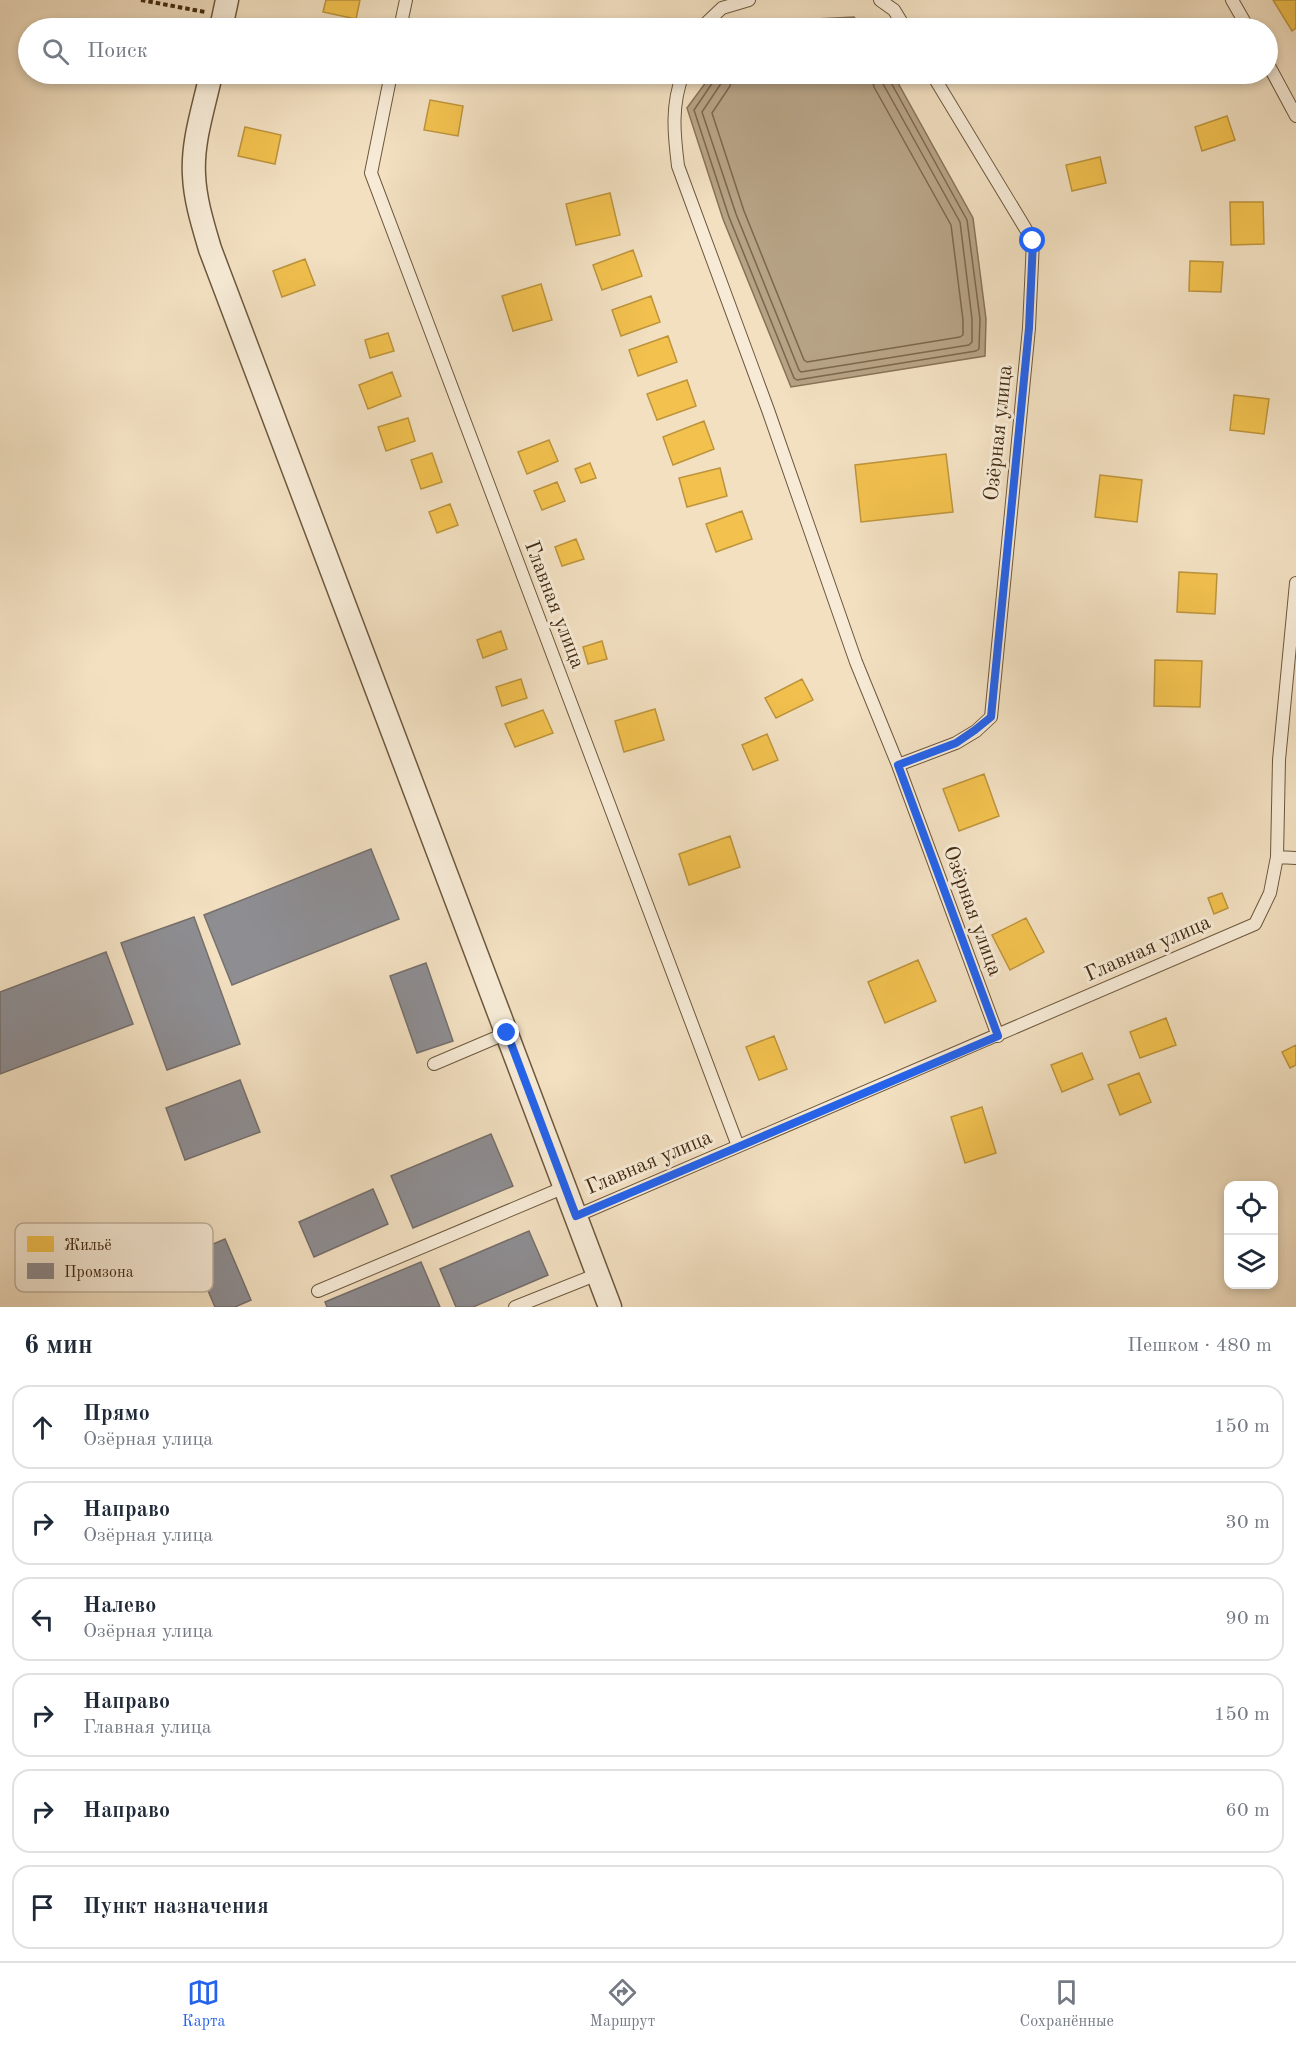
<!DOCTYPE html>
<html lang="ru">
<head>
<meta charset="utf-8">
<style>
  :root { --surface:#fff; --page:#f6f6f7; --text:#1f2937; --muted:#747a83; --line:#e0e1e3; --accent:#2563eb }
  body { margin:0; font-family:"Old Standard TT",serif; background:var(--page); color:var(--text) }
  .controls { position:absolute; right:18px; bottom:18px; display:grid; overflow:hidden; border-radius:12px; box-shadow:0 3px 9px #0003 }
  .controls button { width:54px; height:54px; display:grid; place-items:center; padding:0; border:0; border-bottom:2px solid var(--line); background:var(--surface); color:var(--text); font:30px sans-serif }
  .stop { position:absolute; width:18px; height:18px; margin:-14px; border:4px solid #2563eb; border-radius:50%; background:#fff }
  .stop.end { background:#2563eb; border-color:#fff; box-shadow:0 2px 6px #0008 }
  .list { margin:0; padding:0; list-style:none }
  h2 { display:flex; justify-content:space-between; align-items:center; height:78px; margin:0; padding:0 24px; font-size:26px }
  h2 small { font-size:20px; font-weight:400; color:var(--muted) }
  .list li { display:grid; grid-template-columns:39px 1fr auto; gap:18px; align-items:center; box-sizing:border-box; height:84px; margin:0 12px 12px; padding:0 12px; border:2px solid var(--line); border-radius:18px }
  .list b { display:block; font-size:22px; white-space:nowrap }
  .list p { margin:0; font-size:20px; white-space:nowrap; color:var(--muted) }
  .list em { font-size:20px; font-style:normal; color:var(--muted) }
  .icon { flex:none; width:33px; height:33px; fill:none; stroke:currentColor; stroke-width:2; stroke-linecap:round; stroke-linejoin:round }
  .map { position:relative; flex:none; width:1296px; height:1307px; overflow:hidden }
  .search { position:absolute; background:var(--surface); box-shadow:0 3px 9px #0003; left:18px; right:18px; top:18px; height:66px; display:flex; align-items:center; gap:15px; box-sizing:border-box; padding:0 21px; border-radius:33px; color:var(--muted); font-size:22px }
  .sheet { height:654px; background:var(--surface) }
  nav { display:flex; justify-content:space-around; align-items:center; box-sizing:border-box; height:84px; border-top:2px solid var(--line); background:var(--surface); font-size:16px; color:var(--muted) }
  nav a { display:grid; justify-items:center; gap:3px }
  nav .on { color:var(--accent) }
  .map>svg:first-child { display:block }
  .water { fill:#b6a285; stroke:#887257; stroke-width:1.5 }
  .homes { fill:#f2c14e; stroke:#bd943c; stroke-width:1.5 }
  .industry { fill:#8d8d92; stroke:#766f6b; stroke-width:1.5 }
  .lines { fill:none; stroke-linecap:round; stroke-linejoin:round }
  .shore { stroke:#7c664b; stroke-width:1.5 }
  .service-casing { stroke:#6e583d; stroke-width:14 }
  .minor-casing { stroke:#6e583d; stroke-width:25 }
  .path { stroke:#422a11; stroke-width:4; stroke-dasharray:4.5 3; stroke-linecap:butt }
  .service { stroke:#f7ebd7; stroke-width:12 }
  .minor { stroke:#f7ebd7; stroke-width:22 }
  .route { stroke:#2563eb; stroke-width:8 }
  .labels { text-anchor:middle; dominant-baseline:central; stroke-width:6; stroke-linejoin:round; paint-order:stroke }
  .street-label { font-size:21px; fill:#422a11; stroke:#f7ebd7 }
  .key { fill:#f7ebd7; stroke:#c1b19c; stroke-width:1.5 }
  .key-label { font-size:16px; fill:#422a11 }
</style>
</head>
<body>
<div class="map">
<svg width="1296" height="1307" viewBox="0 0 1296 1307">
  <rect width="100%" height="100%" fill="#f2e0c1"/>
  <filter id="stains"><feTurbulence type="fractalNoise" baseFrequency=".00333" numOctaves="4"/><feColorMatrix values="0 0 0 0 .2 0 0 0 0 .09 0 0 0 0 .02 0 0 0 .5 -.17"/></filter>
  <radialGradient id="worn" r=".72"><stop offset=".6" stop-color="#630" stop-opacity="0"/><stop offset="1" stop-color="#630" stop-opacity=".3"/></radialGradient>
  <path class="water" d="M854 17 862 28H797L815 19Z
    M712 74H893L973 218 986 319 985 356 791 387 723 219 687 108Z"/>
  <path class="homes" d="M326 0H360L356 19 323 12Z
    M1273 0H1296V28L1292 31Z
    M500 74H524L523 79 499 76Z
    M1113 74H1135V75L1115 80Z
    M430 100 463 106 458 136 424 130Z
    M1227 116 1235 140 1202 151 1195 127Z
    M245 127 281 135 275 164 238 156Z
    M1100 157 1106 183 1072 191 1066 165Z
    M610 193 620 235 576 245 566 204Z
    M1230 202H1263L1264 244 1231 245Z
    M633 250 642 276 602 290 593 265Z
    M305 259 315 285 282 297 273 271Z
    M1190 261 1223 262 1221 292 1189 291Z
    M541 284 552 320 513 331 502 296Z
    M651 296 660 322 621 336 612 310Z
    M388 333 394 351 370 358 365 340Z
    M668 336 677 362 638 376 629 350Z
    M392 372 401 396 368 409 359 385Z
    M687 380 696 406 657 420 647 394Z
    M1234 395 1269 399 1264 434 1230 430Z
    M408 418 415 441 386 451 378 427Z
    M704 421 714 449 673 465 663 437Z
    M549 440 558 461 527 474 518 452Z
    M432 453 442 482 421 489 411 460Z
    M946 454 953 512 861 522 855 465Z
    M590 463 596 478 581 483 575 469Z
    M720 468 727 496 687 507 679 478Z
    M1100 475 1142 480 1137 522 1095 517Z
    M557 482 565 501 542 510 534 491Z
    M450 504 458 525 437 533 429 512Z
    M742 511 752 539 716 552 706 524Z
    M576 539 584 559 562 566 555 547Z
    M1179 572 1217 574 1215 614 1177 612Z
    M501 631 507 649 483 658 477 640Z
    M602 641 607 659 588 664 583 647Z
    M1155 660 1202 661 1200 707 1154 706Z
    M521 679 527 698 502 706 496 687Z
    M802 679 813 700 776 718 765 698Z
    M655 709 664 740 624 752 615 721Z
    M543 710 553 733 515 747 505 724Z
    M767 734 778 760 753 770 742 745Z
    M984 774 999 816 959 831 943 789Z
    M730 836 740 867 689 885 679 854Z
    M1222 893 1228 908 1214 914 1208 898Z
    M1026 918 1044 952 1010 970 992 935Z
    M918 960 936 1001 885 1023 868 982Z
    M1166 1018 1176 1045 1140 1058 1130 1032Z
    M774 1036 787 1069 759 1080 746 1047Z
    M1296 1045V1065L1290 1068 1282 1052Z
    M1082 1053 1093 1079 1062 1092 1051 1065Z
    M1139 1073 1151 1102 1120 1115 1108 1085Z
    M982 1107 996 1153 965 1163 951 1117Z"/>
  <path class="industry" d="M371 849 399 919 232 985 204 915Z
    M194 917 240 1044 167 1070 121 943Z
    M106 952 133 1024 0 1074V992Z
    M426 963 453 1041 417 1053 390 976Z
    M240 1080 260 1132 185 1160 166 1108Z
    M491 1134 513 1186 413 1228 391 1176Z
    M373 1189 388 1224 314 1257 299 1222Z
    M529 1231 548 1275 473 1307H456L440 1269Z
    M225 1239 251 1300 235 1307H215L192 1253Z
    M421 1262 440 1307H327L325 1302Z"/>
  <g class="lines">
    <path class="shore" d="M716 74 715 79 694 110 729 217 794 378 797 380 976 351 979 349 980 319 967 220 889 79 888 74
      M724 74 722 82 702 112 736 214 799 370 801 372 969 345 972 342V319L960 222 882 82 880 74
      M733 74 730 86 712 113 744 211 804 360 807 362 960 337 963 335V320L951 225 874 87 871 74"/>
    <g class="service-casing">
      <path id="service" d="M880 0 894 10 905 28
        M1232 0 1248 28
        M400 28 406 0
        M701 28 722 8 749 0
        M1268 64 1296 116
        M391 74 371 173 738 1146
        M683 74C671 105 674 134 678 166L768 410 856 662 898 765 998 1036
        M898 765 956 743 976 731 991 717 1029 328 1033 241 932 74
        M1277 857 1296 858
        M434 1064 507 1033
        M576 1216 1255 924 1270 893 1277 857 1279 760 1296 583
        M318 1291 565 1187
        M515 1307 598 1274"/>
    </g>
    <g class="minor-casing">
      <path id="minor" d="M221 28 227 0
        M211 74C204 107 192 141 194 175 195 200 203 225 210 249L610 1307"/>
    </g>
    <path class="path" d="M141 0 205 12"/>
    <use href="#service" class="service"/>
    <use href="#minor" class="minor"/>
  </g>
  <g class="lines">
    <path class="route" d="M507 1033 576 1216 998 1036 898 765 956 743 975 730 991 717 1029 328 1033 241"/>
  </g>
  <g class="labels">
    <g class="street-label">
      <text transform="translate(999 433) rotate(-84)">Озёрная улица</text>
      <text transform="translate(554 605) rotate(69)">Главная улица</text>
      <text transform="translate(972 911) rotate(70)">Озёрная улица</text>
      <text transform="translate(1148 949) rotate(-24)">Главная улица</text>
      <text transform="translate(649 1163) rotate(-23)">Главная улица</text>
    </g>
  </g>
  <rect x="15" y="1223" width="198" height="69" rx="9" class="key"/>
  <rect x="27" y="1236" width="27" height="16" fill="#f2c14e"/>
  <rect x="27" y="1263" width="27" height="16" fill="#8d8d92"/>
  <g class="key-label">
    <text x="64" y="1250">Жильё</text>
    <text x="64" y="1277">Промзона</text>
  </g>
  <rect width="100%" height="100%" filter="url(#stains)"/>
  <rect width="100%" height="100%" fill="url(#worn)"/>
</svg>
<div class="controls">
<button><svg class="icon" aria-label="locate" viewBox="0 0 24 24"><circle cx="12" cy="12" r="6"/><path d="M12 2v4M12 18v4M2 12h4M18 12h4"/></svg></button>
<button><svg class="icon" aria-label="layers" viewBox="0 0 24 24"><path d="M12 4l9 5-9 5-9-5zM3 14l9 5 9-5"/></svg></button>
</div>
<div class="stop" style="left:1033px;top:241px"></div>
<div class="stop end" style="left:507px;top:1033px"></div>
<div class="search"><svg class="icon" aria-label="search" viewBox="0 0 24 24"><circle cx="10" cy="10" r="6"/><path d="M15 15l6 6"/></svg>Поиск</div>
</div>
<section class="sheet">
<h2>6 мин<small>Пешком · 480 m</small></h2>
<ul class="list">
<li><svg class="icon" aria-label="ahead" viewBox="0 0 24 24"><path d="M12 20V5M6 11l6-6 6 6"/></svg><div><b>Прямо</b><p>Озёрная улица</p></div><em>150 m</em></li>
<li><svg class="icon" aria-label="right" viewBox="0 0 24 24"><path d="M7 20v-9h11M14 6l5 5-5 5"/></svg><div><b>Направо</b><p>Озёрная улица</p></div><em>30 m</em></li>
<li><svg class="icon" aria-label="left" viewBox="0 0 24 24"><path d="M17 20v-9H6M10 6l-5 5 5 5"/></svg><div><b>Налево</b><p>Озёрная улица</p></div><em>90 m</em></li>
<li><svg class="icon" aria-label="right" viewBox="0 0 24 24"><path d="M7 20v-9h11M14 6l5 5-5 5"/></svg><div><b>Направо</b><p>Главная улица</p></div><em>150 m</em></li>
<li><svg class="icon" aria-label="right" viewBox="0 0 24 24"><path d="M7 20v-9h11M14 6l5 5-5 5"/></svg><div><b>Направо</b></div><em>60 m</em></li>
<li><svg class="icon" aria-label="arrive" viewBox="0 0 24 24"><path d="M6 21V4h12l-3 4 3 4H6"/></svg><div><b>Пункт назначения</b></div></li>
</ul>
</section>
<nav>
<a class="on"><svg class="icon" aria-label="map" viewBox="0 0 24 24"><path d="M3 6l6-2 6 2 6-2v14l-6 2-6-2-6 2zM9 4v14M15 6v14"/></svg>Карта</a>
<a><svg class="icon" aria-label="directions" viewBox="0 0 24 24"><path d="M12 3l9 9-9 9-9-9zM9 14v-3h6M13 9l2 2-2 2"/></svg>Маршрут</a>
<a><svg class="icon" aria-label="saved" viewBox="0 0 24 24"><path d="M7 4h10v16l-5-4-5 4z"/></svg>Сохранённые</a>
</nav>
</body>
</html>
